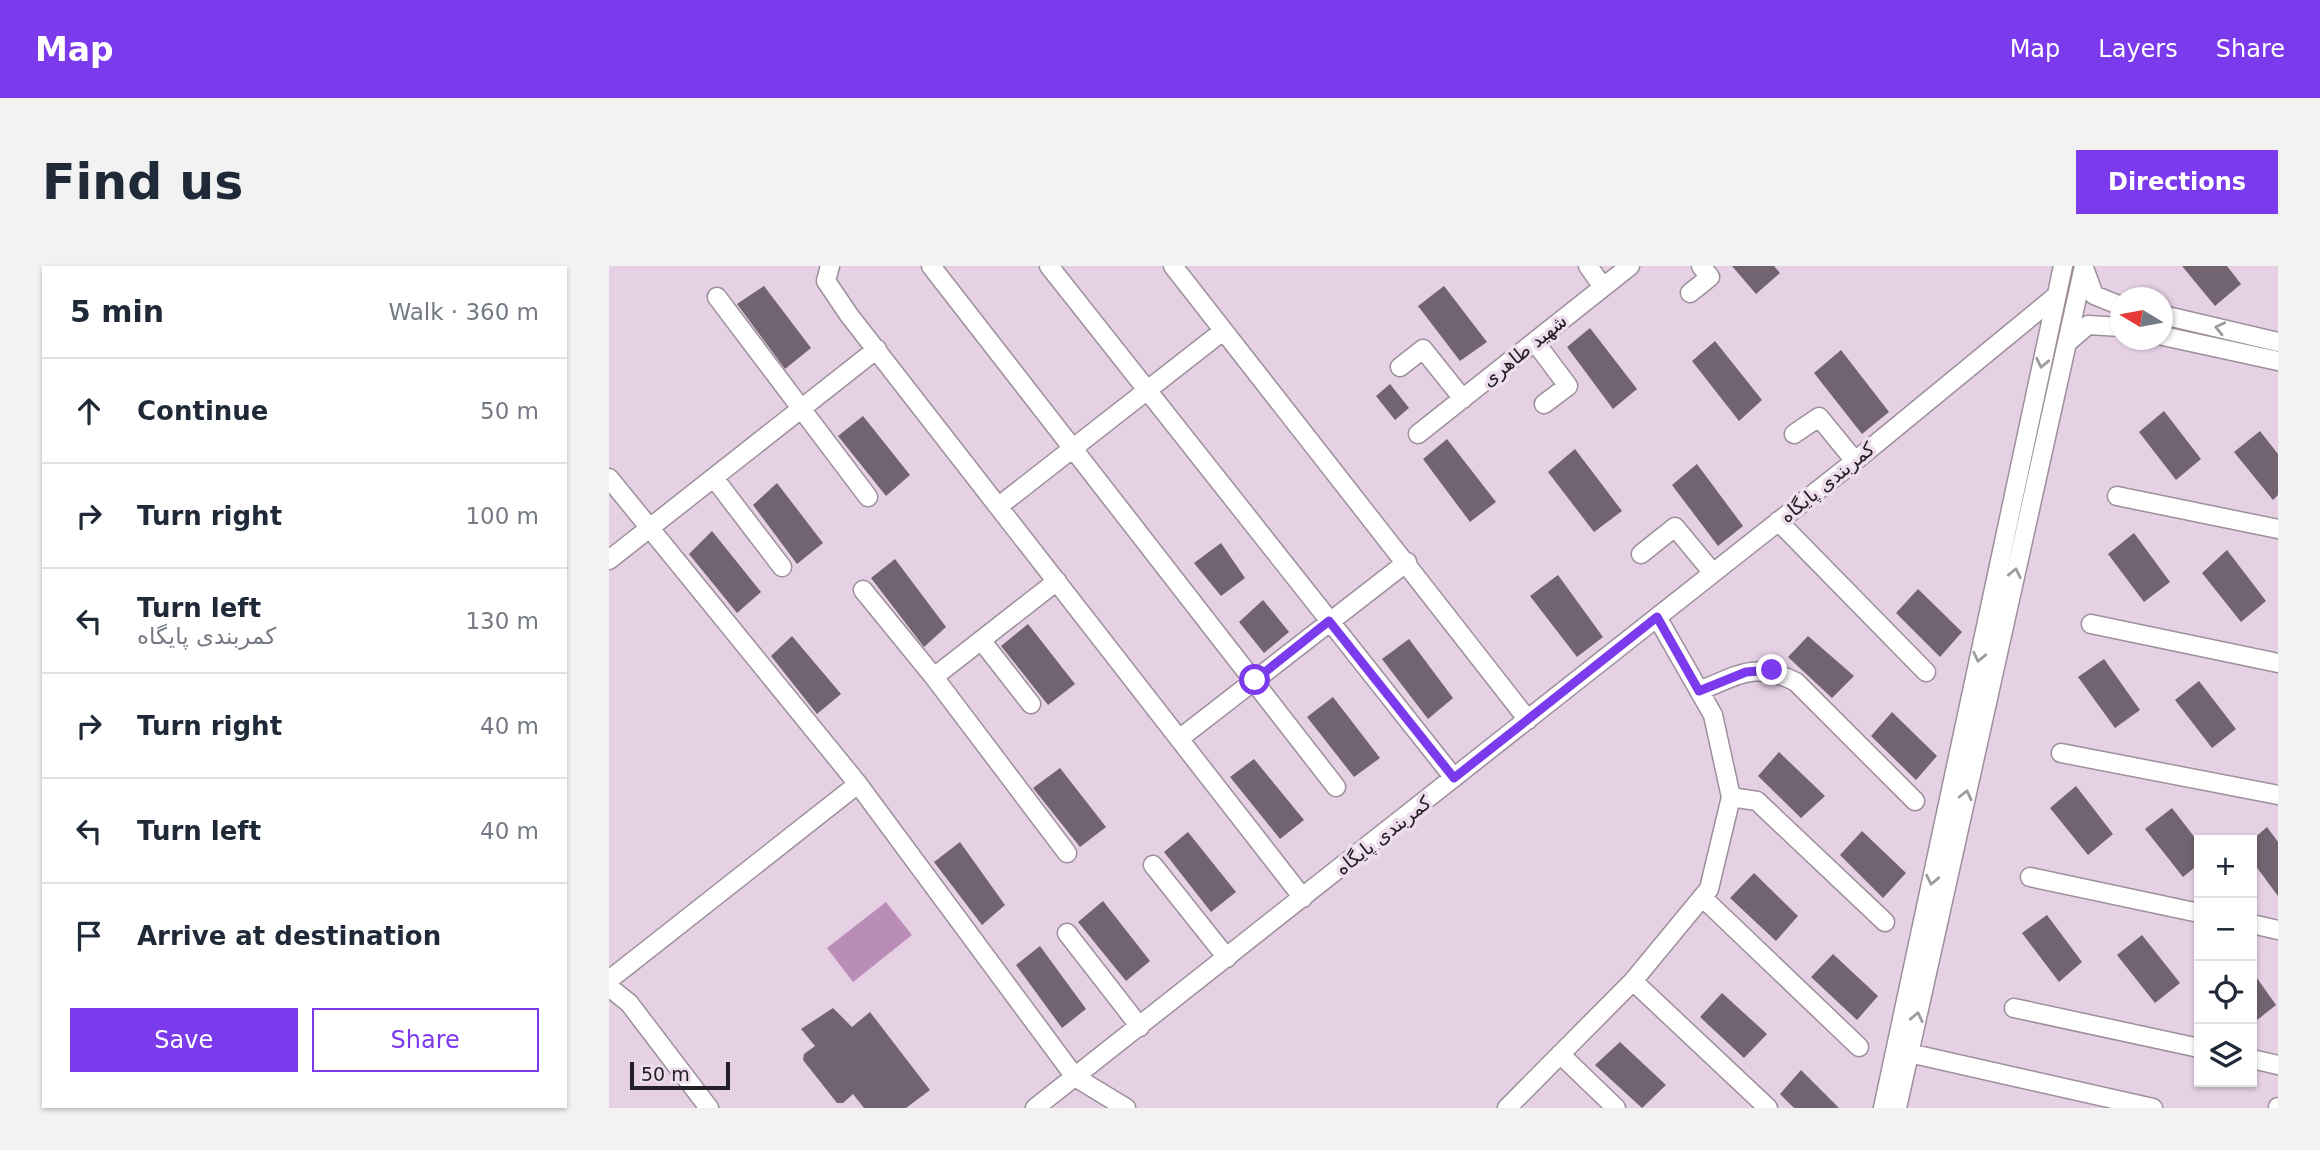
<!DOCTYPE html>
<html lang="en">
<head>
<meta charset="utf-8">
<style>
  :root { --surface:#fff; --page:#f2f2f3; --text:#1f2937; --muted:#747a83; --line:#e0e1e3; --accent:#7c3aed }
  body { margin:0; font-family:"DejaVu Sans",Cairo,sans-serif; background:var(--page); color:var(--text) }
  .controls { position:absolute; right:21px; bottom:21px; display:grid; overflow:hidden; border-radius:0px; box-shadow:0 2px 5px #0004 }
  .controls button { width:63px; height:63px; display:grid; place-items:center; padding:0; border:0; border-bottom:2px solid var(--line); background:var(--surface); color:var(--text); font:35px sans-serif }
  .compass { position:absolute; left:1501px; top:21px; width:63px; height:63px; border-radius:50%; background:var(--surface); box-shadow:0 2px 5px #0004; rotate:280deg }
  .scale { position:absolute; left:21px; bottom:18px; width:100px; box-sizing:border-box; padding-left:7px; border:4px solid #252025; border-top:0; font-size:19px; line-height:24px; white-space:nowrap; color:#252025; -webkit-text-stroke:5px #eedeed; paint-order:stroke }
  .stop { position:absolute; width:21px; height:21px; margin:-16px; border:5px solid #7c3aed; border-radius:50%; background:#fff }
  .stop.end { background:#7c3aed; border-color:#fff; box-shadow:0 2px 7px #0008 }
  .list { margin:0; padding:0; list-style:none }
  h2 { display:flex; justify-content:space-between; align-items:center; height:91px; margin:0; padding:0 28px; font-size:30px }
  h2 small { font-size:23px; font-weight:400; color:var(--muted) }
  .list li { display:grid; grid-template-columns:46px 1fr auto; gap:21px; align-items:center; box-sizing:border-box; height:105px; padding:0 28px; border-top:2px solid var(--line) }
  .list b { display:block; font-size:26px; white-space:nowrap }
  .list p { margin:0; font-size:23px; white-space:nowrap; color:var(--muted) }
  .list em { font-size:23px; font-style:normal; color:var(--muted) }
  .actions { display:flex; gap:14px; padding:21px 28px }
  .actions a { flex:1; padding:16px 0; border:2px solid var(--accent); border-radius:0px; text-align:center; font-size:24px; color:var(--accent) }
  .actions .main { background:var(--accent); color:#fff }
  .icon { flex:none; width:38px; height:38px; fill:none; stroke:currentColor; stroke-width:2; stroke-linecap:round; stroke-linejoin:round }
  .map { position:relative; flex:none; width:1669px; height:842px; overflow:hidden; border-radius:0px }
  header { display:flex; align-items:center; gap:42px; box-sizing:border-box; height:98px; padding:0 35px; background:var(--accent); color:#fff }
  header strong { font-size:33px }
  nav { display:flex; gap:38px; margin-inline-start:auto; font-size:24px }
  .intro { display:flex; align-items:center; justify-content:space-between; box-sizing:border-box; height:168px; padding:0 42px }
  h1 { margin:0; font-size:49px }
  .button { padding:18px 32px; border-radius:0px; background:var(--accent); color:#fff; font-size:24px; font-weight:700 }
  main { display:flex; gap:42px; padding:0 42px }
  aside { flex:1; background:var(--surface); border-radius:0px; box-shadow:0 2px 5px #0004 }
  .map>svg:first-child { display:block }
  .built { fill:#e5d0e4; fill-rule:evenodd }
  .water { fill:#ba8db9 }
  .building { fill:#716470 }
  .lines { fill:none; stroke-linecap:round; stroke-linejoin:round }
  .minor-casing { stroke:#9d8f9c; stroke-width:21 }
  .minor { stroke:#fff; stroke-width:18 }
  .oneway { stroke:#9d9b9d }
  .route { stroke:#7c3aed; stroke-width:9 }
  .labels { text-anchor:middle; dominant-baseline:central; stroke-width:7; stroke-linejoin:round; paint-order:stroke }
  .street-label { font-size:19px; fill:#252025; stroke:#eedeed }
</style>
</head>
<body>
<header>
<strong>Map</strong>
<nav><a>Map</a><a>Layers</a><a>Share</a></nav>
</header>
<div class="intro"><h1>Find us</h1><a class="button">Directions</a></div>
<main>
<aside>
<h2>5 min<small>Walk · 360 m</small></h2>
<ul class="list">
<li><svg class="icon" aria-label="ahead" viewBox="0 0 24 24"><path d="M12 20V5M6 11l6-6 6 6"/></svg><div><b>Continue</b></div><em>50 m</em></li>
<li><svg class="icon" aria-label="right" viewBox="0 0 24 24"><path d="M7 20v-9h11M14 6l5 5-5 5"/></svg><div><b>Turn right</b></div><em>100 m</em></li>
<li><svg class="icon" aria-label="left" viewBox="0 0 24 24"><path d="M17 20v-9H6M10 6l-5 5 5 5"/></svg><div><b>Turn left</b><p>کمربندی پایگاه</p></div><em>130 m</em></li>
<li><svg class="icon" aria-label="right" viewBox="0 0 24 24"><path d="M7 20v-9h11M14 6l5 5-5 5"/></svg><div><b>Turn right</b></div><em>40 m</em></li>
<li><svg class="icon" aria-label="left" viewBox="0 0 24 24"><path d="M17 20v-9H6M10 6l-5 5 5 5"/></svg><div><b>Turn left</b></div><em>40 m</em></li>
<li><svg class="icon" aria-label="arrive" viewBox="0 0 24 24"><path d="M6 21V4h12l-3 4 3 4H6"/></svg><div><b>Arrive at destination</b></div></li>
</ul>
<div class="actions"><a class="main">Save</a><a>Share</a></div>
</aside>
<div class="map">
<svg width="1669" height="842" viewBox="0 0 1669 842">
  <rect width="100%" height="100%" fill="#eedeed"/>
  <path class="built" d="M0 0H1669V842H0ZM1512 32H1554V74H1512ZM1590 574H1643V816H1590Z"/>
  <path class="water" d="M277 636 303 669 244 716 218 682Z"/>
  <path class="building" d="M1123 0H1165L1171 7 1147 28Z
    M1573 0H1618L1632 18 1606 40Z
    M155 20 202 82 176 103 128 38Z
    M835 20 878 76 851 95 809 40Z
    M981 62 1028 123 1004 143 958 81Z
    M1106 75 1153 134 1130 155 1083 95Z
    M1232 84 1280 146 1253 168 1205 107Z
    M781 118 800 142 786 154 767 130Z
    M1555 145 1592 193 1567 214 1530 166Z
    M254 150 301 209 277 230 229 170Z
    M1651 165 1669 188V229L1664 234 1625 186Z
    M838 173 887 236 861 256 814 193Z
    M966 183 1013 245 985 266 939 206Z
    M1088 198 1134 260 1109 280 1063 219Z
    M168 217 214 277 188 298 144 239Z
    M103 265 152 326 128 347 80 288Z
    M1525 267 1561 316 1535 336 1499 288Z
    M612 277 636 312 612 330 585 297Z
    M1618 284 1657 335 1632 356 1593 307Z
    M286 293 337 361 315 381 262 312Z
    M949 309 994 371 968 391 921 330Z
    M1309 323 1353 366 1331 391 1287 347Z
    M654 334 680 366 655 387 630 356Z
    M419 358 466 418 439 439 392 380Z
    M183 370 232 428 208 448 162 390Z
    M1199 370 1245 410 1223 432 1179 391Z
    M800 373 844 432 819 453 773 393Z
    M1495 393 1531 444 1506 462 1469 411Z
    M1590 415 1627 463 1603 482 1566 434Z
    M724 431 771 492 745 511 698 451Z
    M1283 446 1328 490 1307 514 1262 470Z
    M1170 486 1216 530 1192 552 1149 510Z
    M645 493 695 554 671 573 621 511Z
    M451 502 497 561 471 581 424 522Z
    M1467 520 1504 568 1479 589 1441 542Z
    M1563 542 1590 577V598L1574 611 1536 563Z
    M1658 561 1669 576V630L1643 595V574Z
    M1253 565 1297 607 1274 632 1231 589Z
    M579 566 627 626 602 646 555 586Z
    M351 576 396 639 373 659 325 596Z
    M1145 607 1189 650 1167 675 1121 632Z
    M494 635 541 695 517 715 469 656Z
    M1438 649 1473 696 1450 716 1413 667Z
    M1533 669 1571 717 1546 737 1508 689Z
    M431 680 477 743 453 762 407 699Z
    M1224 688 1269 730 1248 754 1202 711Z
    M1643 705 1667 739 1643 758Z
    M1113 727 1158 768 1135 792 1091 751Z
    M224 742 243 761 261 746 321 824 297 842H255L244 828 234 837H228L194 794 195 788 206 780 192 763Z
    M1011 776 1057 819 1033 842 986 799Z
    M1192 804 1230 842H1185L1171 828Z"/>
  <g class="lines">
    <g class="minor-casing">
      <path id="minor" d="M221 0 217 15 240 49 694 632
        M322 0 727 521
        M440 0 845 512
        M564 0 919 454
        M979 0 994 21
        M1475 2 1485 29 1512 40
        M1081 27 1101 11 1092 0
        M108 31 259 231
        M1554 49 1669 76
        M1554 70 1669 95
        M926 76 959 120 935 138
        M1458 77 1479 59 1512 61
        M791 101 814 83 854 133
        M809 168 1021 0
        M1185 168 1210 151 1246 195
        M0 212 249 518 466 811 517 842
        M105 212 173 301
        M1508 230 1669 263
        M390 240 614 65
        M1169 255 1317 406
        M1032 288 1066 261 1104 307
        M0 294 268 83
        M254 324 325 411 458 587
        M1482 358 1669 397
        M372 374 422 438
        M325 411 448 315
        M1090 425C1130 409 1146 395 1187 416L1306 535
        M570 473 798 296
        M1452 487 1669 529
        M1122 531 1148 535 1276 656
        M544 599 618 692
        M1421 611 1590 647
        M1093 631 1250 781
        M1643 658 1669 664
        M458 667 531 761
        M0 714 249 518
        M1024 715 1159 842
        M0 721 20 737 100 842
        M1405 742 1590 782
        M1300 787 1544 842
        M951 788 1007 842
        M1643 793 1669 799
        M426 842 1246 195 1447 30
        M898 842 1024 715 1100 623 1122 531 1104 449 1048 351
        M1274 842 1454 0
        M1288 842 1475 0
        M1669 842V841"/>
    </g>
    <use href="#minor" class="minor"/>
  </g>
  <defs><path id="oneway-chevron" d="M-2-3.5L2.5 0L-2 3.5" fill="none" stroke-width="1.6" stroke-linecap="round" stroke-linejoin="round" transform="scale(1.75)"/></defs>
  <g class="oneway">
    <use href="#oneway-chevron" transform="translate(1611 62) rotate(-167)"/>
    <use href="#oneway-chevron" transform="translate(1433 97) rotate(102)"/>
    <use href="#oneway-chevron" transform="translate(1406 307) rotate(-78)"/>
    <use href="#oneway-chevron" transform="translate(1370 391) rotate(102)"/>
    <use href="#oneway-chevron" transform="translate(1357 529) rotate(-77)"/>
    <use href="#oneway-chevron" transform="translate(1323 614) rotate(102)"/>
    <use href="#oneway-chevron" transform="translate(1308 751) rotate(-78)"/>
  </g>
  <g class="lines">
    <path class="route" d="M646 414 720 355 845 512 1048 351 1090 425 1137 406 1163 404"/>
  </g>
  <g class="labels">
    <g class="street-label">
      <text transform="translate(915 84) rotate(-39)">شهید طاهری</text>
      <text transform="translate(1218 216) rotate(-39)">کمربندی پایگاه</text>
      <text transform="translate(774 569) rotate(-38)">کمربندی پایگاه</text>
    </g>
  </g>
</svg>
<div class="controls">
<button>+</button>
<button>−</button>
<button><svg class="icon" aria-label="locate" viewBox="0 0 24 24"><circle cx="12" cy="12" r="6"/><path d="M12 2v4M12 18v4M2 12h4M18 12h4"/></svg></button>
<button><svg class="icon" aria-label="layers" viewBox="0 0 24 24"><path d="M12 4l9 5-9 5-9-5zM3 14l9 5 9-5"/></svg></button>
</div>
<svg class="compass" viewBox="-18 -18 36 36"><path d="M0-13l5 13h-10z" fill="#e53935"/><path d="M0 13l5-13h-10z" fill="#747a83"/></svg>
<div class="scale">50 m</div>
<div class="stop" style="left:646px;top:414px"></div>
<div class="stop end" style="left:1163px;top:404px"></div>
</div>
</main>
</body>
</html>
